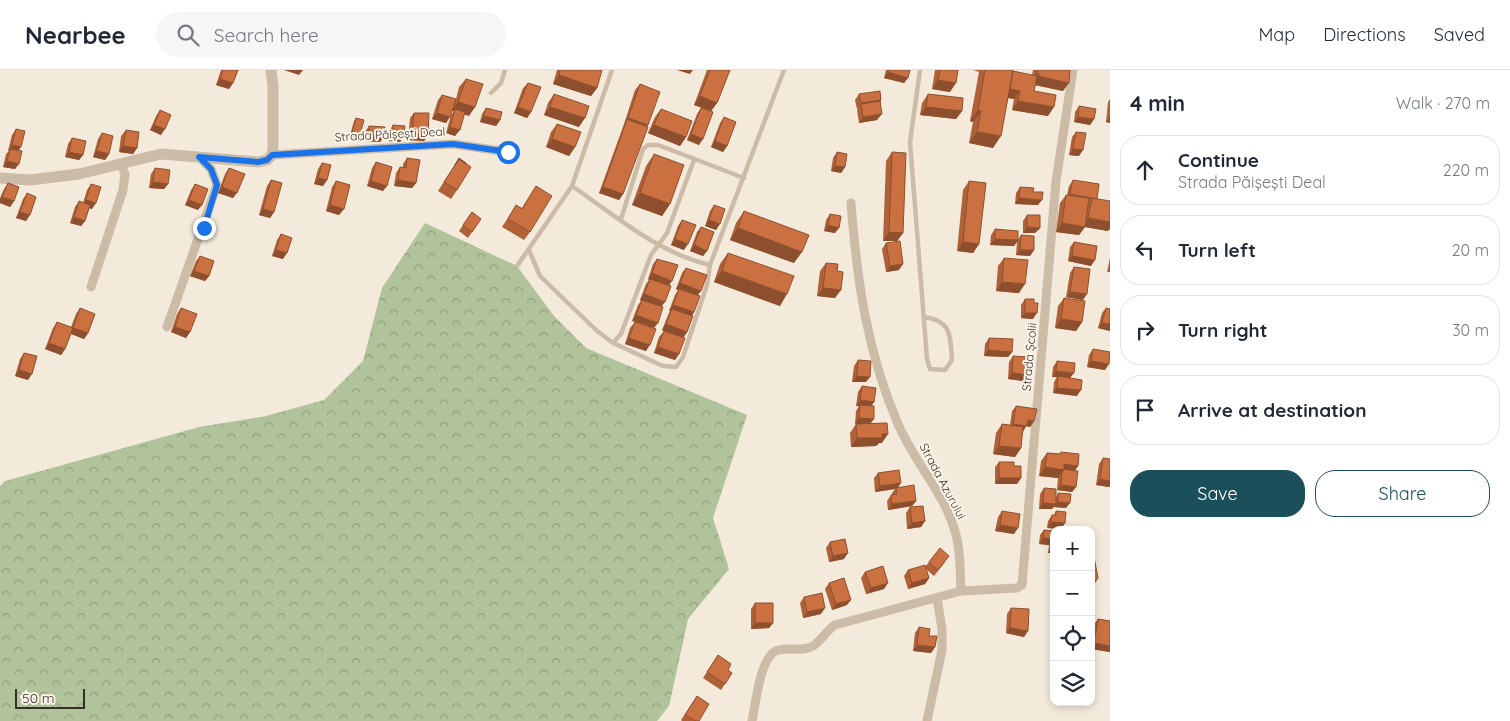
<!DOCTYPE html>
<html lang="en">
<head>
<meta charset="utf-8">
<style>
  :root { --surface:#fff; --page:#f6f6f7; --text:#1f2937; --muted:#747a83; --line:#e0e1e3; --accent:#1b505b }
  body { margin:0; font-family:Quicksand,sans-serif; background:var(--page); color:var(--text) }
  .controls { position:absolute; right:15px; bottom:15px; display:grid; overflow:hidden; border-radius:10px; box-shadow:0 2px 8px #0003 }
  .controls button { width:45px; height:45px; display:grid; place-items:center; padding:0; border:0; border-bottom:1px solid var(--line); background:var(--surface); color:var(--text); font:25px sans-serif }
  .scale { position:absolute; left:15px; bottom:12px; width:70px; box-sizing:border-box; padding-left:5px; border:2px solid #382e28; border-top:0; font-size:14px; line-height:18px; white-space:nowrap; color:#382e28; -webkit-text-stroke:4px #faf4e8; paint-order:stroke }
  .stop { position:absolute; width:15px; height:15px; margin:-11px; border:4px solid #1a73e8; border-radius:50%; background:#fff }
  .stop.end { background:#1a73e8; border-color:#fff; box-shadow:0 1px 5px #0008 }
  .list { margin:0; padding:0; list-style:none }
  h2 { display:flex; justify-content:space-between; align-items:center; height:65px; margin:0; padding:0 20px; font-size:21px }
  h2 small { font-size:16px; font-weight:400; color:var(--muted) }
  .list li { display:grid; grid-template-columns:32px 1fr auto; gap:15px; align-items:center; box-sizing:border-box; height:70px; margin:0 10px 10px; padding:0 10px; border:1px solid var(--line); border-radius:20px }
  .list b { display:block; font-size:19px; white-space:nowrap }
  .list p { margin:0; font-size:16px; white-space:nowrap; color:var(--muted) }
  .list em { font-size:16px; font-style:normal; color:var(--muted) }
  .actions { display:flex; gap:10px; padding:15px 20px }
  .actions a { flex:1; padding:11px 0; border:1px solid var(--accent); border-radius:20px; text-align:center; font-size:18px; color:var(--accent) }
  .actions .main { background:var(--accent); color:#fff }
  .icon { flex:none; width:28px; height:28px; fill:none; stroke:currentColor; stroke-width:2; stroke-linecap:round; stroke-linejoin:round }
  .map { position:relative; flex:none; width:1110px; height:651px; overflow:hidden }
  header { display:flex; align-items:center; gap:30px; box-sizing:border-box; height:70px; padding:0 25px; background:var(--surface); border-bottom:1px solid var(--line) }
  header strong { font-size:24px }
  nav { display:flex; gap:28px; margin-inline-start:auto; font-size:18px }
  .search { width:350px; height:45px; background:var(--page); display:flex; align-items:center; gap:12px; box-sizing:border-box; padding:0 18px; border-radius:28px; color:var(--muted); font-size:19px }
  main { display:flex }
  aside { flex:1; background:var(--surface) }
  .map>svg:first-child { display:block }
  .forest { fill:url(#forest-crowns) }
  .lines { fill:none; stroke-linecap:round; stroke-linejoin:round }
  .service { stroke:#ccbca7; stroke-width:4.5 }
  .minor { stroke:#ccbca7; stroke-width:9 }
  .tertiary { stroke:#ccbca7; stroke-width:11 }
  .wall { fill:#af6138 }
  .shaded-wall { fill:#8e4f2e }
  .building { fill:#cb7141; stroke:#8e4f2e }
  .route { stroke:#1a73e8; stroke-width:6 }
  .labels { text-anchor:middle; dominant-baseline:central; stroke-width:4; stroke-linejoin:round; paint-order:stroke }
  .street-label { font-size:12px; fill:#382e28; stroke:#faf4e8 }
</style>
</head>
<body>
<header>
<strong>Nearbee</strong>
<div class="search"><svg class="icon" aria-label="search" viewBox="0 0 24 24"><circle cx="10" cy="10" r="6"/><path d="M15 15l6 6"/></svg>Search here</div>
<nav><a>Map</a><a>Directions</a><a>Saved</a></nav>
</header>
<main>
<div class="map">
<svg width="1110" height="651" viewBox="0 0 1110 651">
  <defs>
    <pattern id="forest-crowns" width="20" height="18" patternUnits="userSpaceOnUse" patternTransform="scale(1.25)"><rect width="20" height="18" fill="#b1c39a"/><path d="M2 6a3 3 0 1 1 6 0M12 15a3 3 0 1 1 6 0" fill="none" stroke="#919f7e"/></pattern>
  </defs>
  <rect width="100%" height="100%" fill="#f3eadb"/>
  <path class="forest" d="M425 153 517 196 554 246 586 278 747 345 713 448 729 499 688 549 669 636 657 651H0V416L5 411 199 357 266 346 324 330 363 291 382 218Z"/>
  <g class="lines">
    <path class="service" d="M920 0 910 72 927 289 930 299 945 300 952 290C950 265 952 251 924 247
      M491 23 501 13 505 0
      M572 116C616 146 658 183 710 195L784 0
      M621 149 643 79 648 75H658L744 108
      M529 180 540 206 596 260 613 273 663 296 676 297 683 287 707 215 710 195
      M517 196 572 116 612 0
      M613 273 621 264 651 185 667 163 694 90"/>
    <path class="minor" d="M272 85 453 74 508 82
      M851 133C857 211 867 282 898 354 914 392 946 425 956 465 961 483 960 503 961 521
      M91 217 123 120 125 104 121 95
      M167 257 217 115 211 99 199 87
      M752 651C756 633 760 583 779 580 791 577 803 582 813 576 820 572 827 560 835 555L961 521 1017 518 1022 515 1056 111 1073 0
      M927 651 942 580V559L937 528"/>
    <path class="tertiary" d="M0 108 30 110 79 104 161 84 258 92 267 90 272 85 273 77V16L271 0"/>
  </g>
  <path class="wall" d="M221 0H238L233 13 229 19 216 15Z
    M557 0H601L597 18 591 26 553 14Z
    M707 0H730L717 33 711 41 694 35Z
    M886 0H910L904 13 884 8Z
    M935 0H958L950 22 932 19Z
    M973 0H1013V1L1032 5 1033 0H1070L1063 21 1035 15 1034 21 1048 46 1012 40 1014 29 1008 28 993 78 969 73 973 52 970 51 979 2Z
    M466 9 469 46 464 44 455 66 446 63 451 45 454 41H452L446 53 432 49 438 30 442 25 456 29 459 17Z
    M528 13 531 42 527 48 514 43 523 18Z
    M640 14 647 57 623 124 619 130 599 123 624 54 635 20Z
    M554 24 579 57 544 45 548 33Z
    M859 24 881 30 880 33 877 50 859 53 857 40 858 39H857L855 30Z
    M928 24 962 41 956 49 920 45 922 33Z
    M1110 29V53L1106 52 1108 32Z
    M1079 36 1094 49 1090 55 1074 52 1075 42Z
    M486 38 500 50 496 56 480 52 482 44Z
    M701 38 699 75 687 70 697 44Z
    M661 39 686 67 680 76 648 63 655 47Z
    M160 40 161 65 150 60 156 46Z
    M414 43 428 65 424 71 408 70 410 48Z
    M724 47 727 76 723 82 711 77 720 53Z
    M356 48 361 61 365 62 369 56 384 66 380 72 365 71V64L361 72 349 69 354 51Z
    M557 54 575 77 569 86 546 77 551 62Z
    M393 55 404 66 400 72 388 71 389 61Z
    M16 59 19 81 15 99 3 97 6 84 9 81H8L12 65Z
    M126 60 137 78 133 84 119 82 121 66Z
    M1076 62 1079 86 1069 85 1072 67Z
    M102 63 109 84 105 90 93 87 98 69Z
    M72 68 83 85 79 90 65 87 68 74Z
    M837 82 845 97 841 103 831 101 833 88Z
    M892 82 903 163 897 171H883L886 91Z
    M654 84 670 134 662 146 632 135 646 96Z
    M407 88 416 113 412 118 394 116 396 103 400 97 403 98V94Z
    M459 88 457 120 451 129 438 121Z
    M376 92 383 121 367 116 372 98Z
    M322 93 327 110 323 116 314 114 318 99Z
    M155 98 168 114 164 119 149 118 151 104Z
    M229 98 233 128 218 123 225 104Z
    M271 110 274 142 270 148 259 145 267 116Z
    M1073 110 1097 129 1108 161 1085 157 1079 165 1056 162 1060 133 1066 125H1067L1069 116Z
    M336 111 339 145 326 141 332 117Z
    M969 111 979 174 973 183 957 181 963 120Z
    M8 113 14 131 10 137 0 133V128L4 119Z
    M91 114 92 139 89 138 85 151 81 156 70 153 75 137 79 131 83 133 87 120Z
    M195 114 198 140 185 135 191 120Z
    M536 116 530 162 524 170 502 157 516 135 522 138Z
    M1020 117 1033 122 1038 135 1015 134 1016 123Z
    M27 123 26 151 16 148 23 129Z
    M714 135 716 160 705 156 710 141Z
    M744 141 794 193 730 170 736 153Z
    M472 142 481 149 468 168 459 161Z
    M830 144 835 163 824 161 826 150Z
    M1027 145 1040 158 1035 163H1023V151Z
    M682 150 684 180 671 175 678 156Z
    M701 157 707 181 703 186 690 181 697 162Z
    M995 159 1018 170 1021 165 1034 180 1030 186 1016 185 1017 172 1014 176 990 175 991 165Z
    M281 164 283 189 272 186 277 170Z
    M1074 172 1091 196 1068 191 1070 177Z
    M886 173 899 200 886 202 882 179Z
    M728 183 780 236 714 212 720 194Z
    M200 186 209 206 205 211 190 206 196 191Z
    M1004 188 1019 223 996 221 998 196Z
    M1110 188V202H1107Z
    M657 189 669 215 662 236 632 251 638 235 641 231 640 230 646 214 649 210 648 209 653 194Z
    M826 193 835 228 817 226 820 201Z
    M1074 197 1083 230 1066 227 1070 203Z
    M686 198 698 226 694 242 692 246 687 262 683 268 662 260 668 245 670 241H669L675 225 678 220 676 219 682 203Z
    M1064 228 1082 252 1076 261 1055 258 1058 236Z
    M1025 229 1033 249 1021 248V235Z
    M80 238 88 263 84 269 71 264 65 279 61 285 45 279 53 258 57 252 71 257 76 244Z
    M181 238 190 262 186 268 171 262 177 244Z
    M1106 238 1110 261 1098 258 1102 243Z
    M635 252 646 281 625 274 630 258Z
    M664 261 679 284 675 290 654 283 659 267Z
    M989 268 1012 282 1008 287 984 286 985 274Z
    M1093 279 1105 300 1087 297 1089 285Z
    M24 283 28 310 15 306 20 289Z
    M1013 286 1023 311 1008 309 1009 292Z
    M858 290 866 312H852L854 296Z
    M1057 291 1070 308 1077 326 1053 323 1054 312 1057 307H1052L1053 297Z
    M862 316 874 332 871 336 870 354 882 373H879L876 376 851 377 850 363 856 354H863H855L856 341 859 336H856L858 322Z
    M1016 336 1034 351 1030 357 1026 356 1022 362 1021 378 1015 387 993 384 996 363 1002 354 1010 355 1012 341Z
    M1061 382 1074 401 1076 417 1072 422 1057 420 1058 407V408L1039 406 1041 391 1047 383 1059 384Z
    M1103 388 1110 389V416L1109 417 1096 415 1099 394Z
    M999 392 1014 396 1021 408 1017 414H995V397Z
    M878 403 916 431 912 436 888 440 887 431 891 425H892V423L895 419 875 422 874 408Z
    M1044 418 1056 427 1058 423 1066 438 1054 437V436L1052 439H1039L1040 424Z
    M910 437 925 451 921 457 907 459 906 443Z
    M1002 441 1014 464 995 461 998 447Z
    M1056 441 1065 453 1061 459 1047 458 1048 451 1052 445H1054Z
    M1044 460 1054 461V483H1048L1049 475 1039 474 1040 465Z
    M830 472 844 489 829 492 826 478Z
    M940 478 945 492 934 506 926 499 929 508 925 514 908 519 904 506 908 500 925 497Z
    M865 502 884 519 866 524 861 508Z
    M829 513 847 535 832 540 825 519Z
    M804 527 821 544 803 548 800 533Z
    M755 533 773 553 769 558 751 559V539Z
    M1011 538 1024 567 1006 563 1007 544Z
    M1098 549 1110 551V582L1091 579V571L1094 554Z
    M919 557 935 577 931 583 913 581 915 563Z
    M718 585 728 600 732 603 721 620 703 608Z
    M693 632 699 651H682L681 650Z"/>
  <path class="shaded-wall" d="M284 0H303L299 5Z
    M677 0H693L690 4Z
    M888 2 908 8 904 13 884 8Z
    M1037 4H1040L1069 13 1063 21 1030 14 1031 12Z
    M559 5 597 18 591 26 553 14Z
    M220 9 233 13 229 19 216 15Z
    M938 10 956 13 950 22 932 19Z
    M1009 19 1020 21 1014 29 1003 27Z
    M700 26 717 33 711 41 694 35Z
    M881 30 877 36 861 34 857 39 861 33Z
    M1018 31 1054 37 1048 46 1012 40Z
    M458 32 475 37 469 46 455 41V39L454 41H452Z
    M518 37 531 42 527 48 514 43Z
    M550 37 585 48 579 57 544 45Z
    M926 37 962 41 956 49 920 45Z
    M978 40 981 41 973 52 970 51Z
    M437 43 450 47 446 53 432 49Z
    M882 44 877 50 859 53 863 47Z
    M484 46 500 50 496 56 480 52Z
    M1078 47 1094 49 1090 55 1074 52Z
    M1110 47V53L1106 52Z
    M628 48 648 55 644 61 627 49 624 54Z
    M154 55 165 59 161 65 150 60Z
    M654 55 686 67 680 76 648 63Z
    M450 57 460 60 455 66 446 63Z
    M977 62 1001 66 993 78 969 73Z
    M412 64 428 65 424 71 408 70Z
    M691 64 703 69 699 75 687 70Z
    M369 65 384 66 380 72 365 71Z
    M392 65 404 66 400 72 388 71Z
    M351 66 363 69 361 72 349 69Z
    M552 69 575 77 569 86 546 77Z
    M715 71 727 76 723 82 711 77Z
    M12 75 21 77 17 83 10 79 8 81Z
    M123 76 137 78 133 84 119 82Z
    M1073 79 1083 80 1079 86 1069 85Z
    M97 81 109 84 105 90 93 87Z
    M69 82 83 85 79 90 65 87Z
    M7 91 19 94 15 99 3 97Z
    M835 96 845 97 841 103 831 101Z
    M318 108 327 110 323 116 314 114Z
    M398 110 416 113 412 118 394 116Z
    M371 111 387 116 383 121 367 116Z
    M153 112 168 114 164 119 149 118Z
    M222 117 237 123 233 128 218 123Z
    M603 117 623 124 619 130 599 123Z
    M640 123 670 134 662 146 632 135Z
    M2 127 14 131 10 137 0 133V130Z
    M1019 128 1042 130 1038 135 1015 134Z
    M86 130 96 133 92 139 82 136Z
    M189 130 202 135 198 140 185 135Z
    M330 135 344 139 339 145 326 141Z
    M263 139 274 142 270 148 259 145Z
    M20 142 30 145 26 151 16 148Z
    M74 147 85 151 81 156 70 153Z
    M1088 148 1110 152V159L1108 161 1085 157 1079 165 1056 162 1062 153 1082 156Z
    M709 150 720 154 716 160 705 156Z
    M828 155 839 158 835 163 824 161Z
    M1027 157 1040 158 1035 163H1023Z
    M738 158 802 182 794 193 730 170Z
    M889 162 903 163 897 171H883Z
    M675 169 688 174 684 180 671 175Z
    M995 169 1018 170 1014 176 990 175Z
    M963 172 979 174 973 183 957 181Z
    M694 175 707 181 703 186 690 181Z
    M276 180 287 183 283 189 272 186Z
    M1020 180H1034L1030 186 1016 185Z
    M1072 186 1095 190 1091 196 1068 191Z
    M903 194 899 200 886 202 890 196Z
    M194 201 209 206 205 211 190 206Z
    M722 201 787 224 780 236 714 212Z
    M652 203 672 211 668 217 648 209Z
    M1002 212 1025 214 1019 223 996 221Z
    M680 213 701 221 697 226 676 219Z
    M823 218 841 220 835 228 817 226Z
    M1070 222 1087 224 1083 230 1066 227Z
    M644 224 665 232 661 237 640 230Z
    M673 235 694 242 690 248 672 239 670 241H669Z
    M1025 243H1037L1033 249 1021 248Z
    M636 245 658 253 654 258 632 251Z
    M1061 249 1082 252 1076 261 1055 258Z
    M1102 253 1110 254V261L1098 258Z
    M666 254 687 262 683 268 662 260Z
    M175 257 190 262 186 268 171 262Z
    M73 258 88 263 84 269 69 263Z
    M629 268 650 275 646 281 625 274Z
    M49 273 65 279 61 285 45 279Z
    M658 277 679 284 675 290 654 283Z
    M988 280 1012 282 1008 287 984 286Z
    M1091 291 1109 294 1105 300 1087 297Z
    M19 300 32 304 28 310 15 306Z
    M1056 301 1074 303 1070 308 1052 307Z
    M1012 303 1027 305 1023 311 1008 309Z
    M857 306 870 307 866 312H852Z
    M1057 318 1081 320 1077 326 1053 323Z
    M860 330 874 332 870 338 856 336Z
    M859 348 874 349 870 354H855Z
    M1028 350 1034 351 1030 357 1026 356 1023 362 1009 360 1013 354Z
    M882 364H888L882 373H879L876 376 851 377 857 368Z
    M999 376 1021 378 1015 387 993 384Z
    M1064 394 1078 396 1072 405 1062 402 1058 408 1039 406 1045 397Z
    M999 408H1021L1017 414H995Z
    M1100 409 1110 411V416L1109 417 1096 415Z
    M901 413 897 419 896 418 895 419 875 422 880 416Z
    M1061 415 1076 417 1072 422 1057 420Z
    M916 431 912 436 888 440 892 434Z
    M1058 432 1070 433 1066 438 1054 437Z
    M1043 433 1056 434 1052 439H1039Z
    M925 451 921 457 907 459 912 453Z
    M1051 452 1065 453 1061 459 1047 458Z
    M1000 455 1018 458 1014 464 995 461Z
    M1043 468 1053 469 1049 475 1039 474Z
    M1052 477H1054V483H1048Z
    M848 483 844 489 829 492 833 486Z
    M929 508 925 514 908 519 912 513Z
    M888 513 884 519 866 524 871 518Z
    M851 530 847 535 832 540 836 534Z
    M825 538 821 544 803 548 807 542Z
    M755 553H773L769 558 751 559Z
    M1010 558 1028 561 1024 567 1006 563Z
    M1094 573 1110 576V582L1091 579V577Z
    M917 575 935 577 931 583 913 581Z"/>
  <path class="building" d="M223 0H238L233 13 220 9Z
    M560 0H602L597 18 559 5Z
    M710 0H730L717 33 700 26Z
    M889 0H910L908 8 888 2Z
    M940 0H958L956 13 938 10Z
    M985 0H1013L1001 66 977 62 981 41 978 40Z
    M1037 0H1070L1069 13 1037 6 1034 21 1056 25 1054 37 1018 31 1020 21 1010 19 1013 1 1037 6 1040 4H1037Z
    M466 9 483 14 475 37 458 32Z
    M528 13 541 17 531 42 518 37Z
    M640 14 660 22 648 55 628 48Z
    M880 21 881 30 861 33 859 24Z
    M554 24 589 36 585 48 550 37Z
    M928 24 963 28 962 41 926 37Z
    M442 25 456 29 450 47 437 43Z
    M880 31 882 44 863 47 861 34Z
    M1079 36 1096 39 1094 49 1078 47Z
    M486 38 502 42 500 50 484 46Z
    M701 38 713 42 703 69 691 64Z
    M455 39 465 42 460 60 450 57Z
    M661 39 692 51 686 67 654 55Z
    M160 40 171 45 165 59 154 55Z
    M414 43H429L428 65 412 64Z
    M724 47 736 52 727 76 715 71Z
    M356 48 364 50 361 61 365 62 363 69 351 66Z
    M627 49 648 57 623 124 603 117Z
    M557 54 581 62 575 77 552 69Z
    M393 55 405 56 404 66 392 65Z
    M369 56 385 57 384 66 369 65Z
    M16 59 25 61 21 77 12 75Z
    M126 60 139 62 137 78 123 76Z
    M1076 62 1086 63 1083 80 1073 79Z
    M102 63 113 66 109 84 97 81Z
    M72 68 86 71 83 85 69 82Z
    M10 79 22 81 19 94 7 91Z
    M837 82 847 84 845 97 835 96Z
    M892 82 906 83 903 163 889 162Z
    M654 84 684 95 670 134 640 123Z
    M407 88 420 90 416 113 398 110 400 97 406 98Z
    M459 88 466 93V94L459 89 455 95Z
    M459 89 471 97 457 120 444 112Z
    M376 92 392 97 387 116 371 111Z
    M322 93 331 95 327 110 318 108Z
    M155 98 170 100 168 114 153 112Z
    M229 98 245 104 237 123 222 117Z
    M271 110 282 113 274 142 263 139Z
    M1073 110 1099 114 1097 129 1070 124Z
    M336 111 350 115 344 139 330 135Z
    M969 111 986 113 979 174 963 172Z
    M8 113 19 117 14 131 2 127Z
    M91 114 101 117 96 133 86 130Z
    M195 114 208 119 202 135 189 130Z
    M536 116 552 126 530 162 508 149 516 135 522 139Z
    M1020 117 1034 118 1033 122H1043L1042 130 1019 128Z
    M27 123 36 127 30 145 20 142Z
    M1066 125 1089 128 1085 157 1062 153Z
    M1092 128 1110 131V152L1088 148Z
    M79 131 90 135 85 151 74 147Z
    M714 135 725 139 720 154 709 150Z
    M744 141 809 165 802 182 738 158Z
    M472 142 481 149 472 162 463 155Z
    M830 144 841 146 839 158 828 155Z
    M1027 145H1040V158L1027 157Z
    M682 150 696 155 688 174 675 169Z
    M701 157 714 162 707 181 694 175Z
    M995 159 1018 161V170L995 169Z
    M281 164 292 168 287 183 276 180Z
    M1021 165 1034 166V180H1020Z
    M900 171 903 194 890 196 886 173Z
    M1074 172 1097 176 1095 190 1072 186Z
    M728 183 794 206 787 224 722 201Z
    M200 186 214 191 209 206 194 201Z
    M1004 188 1028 190 1025 214 1002 212Z
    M657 189 678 195 672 211 652 203Z
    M826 193 838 194 837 201 843 202 841 220 823 218Z
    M1074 197 1090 199 1087 224 1070 222Z
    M686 198 707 205 701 221 680 213Z
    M650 209 671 216 665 232 644 224Z
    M679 219 700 226 694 242 673 235Z
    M1064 228 1085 231 1082 252 1061 249Z
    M1025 229H1034V233H1038L1037 243H1025Z
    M642 230 663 237 658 253 636 245Z
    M80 238 95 244 88 263 73 258Z
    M181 238 197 244 190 262 175 257Z
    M1106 238 1110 239V254L1102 253Z
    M672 239 693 246 687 262 666 254Z
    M57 252 73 258 65 279 49 273Z
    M635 252 656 259 650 275 629 268Z
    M664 261 685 268 679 284 658 277Z
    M989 268 1013 269 1012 282 988 280Z
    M1093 279 1110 282 1109 294 1091 291Z
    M24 283 37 286 32 304 19 300Z
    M1013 286 1028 287 1027 305 1012 303Z
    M858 290 871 291 870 307 857 306Z
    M1057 291 1075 293 1074 303 1056 301Z
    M1058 306 1082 310 1081 320 1057 318Z
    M862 316 876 318 874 332 860 330Z
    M860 335 874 336V349L859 348Z
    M1016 336 1037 339 1034 351 1028 350 1027 356 1013 354Z
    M887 353 888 364H882V368H857L856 354Z
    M1002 354 1023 357 1021 378 999 376Z
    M1061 382 1079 384 1078 396 1064 394V400L1045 397 1047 383 1060 384Z
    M1103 388 1110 389V411L1100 409Z
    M999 392H1014V396H1021V408H999Z
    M1063 399 1078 401 1076 417 1061 415 1062 402 1064 400Z
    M899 400 901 413 880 416 878 403Z
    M914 415 916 431 892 434 891 425 897 424 896 418Z
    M1044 418 1056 419V434L1043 433Z
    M1058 423 1071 424 1070 433 1058 432Z
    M923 436 925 451 912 453 910 437Z
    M1002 441 1020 444 1018 458 1000 455Z
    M1056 441 1066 442 1065 453 1051 452 1052 445H1056Z
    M1044 460 1054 461V477H1052L1053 469 1043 468Z
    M845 469 848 483 833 486 830 472Z
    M940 478 949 486 938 500 929 492Z
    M1091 482H1093L1098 508 1091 518Z
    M925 495 929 508 912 513 908 500Z
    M883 496 888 513 871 518 865 502Z
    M844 508 851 530 836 534 829 513Z
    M822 523 825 538 807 542 804 527Z
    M755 533H773V553H755Z
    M1011 538 1029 539 1028 561 1010 558Z
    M1098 549 1110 551V576L1094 573Z
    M919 557 930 559 929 566H937L935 577 917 575Z
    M718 585 731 594 728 600 732 603 725 614 707 602Z
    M697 626 709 634 699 651H696L685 645Z"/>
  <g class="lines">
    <path class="route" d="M204 158 217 115 211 99 199 87 258 92 267 90 272 85 453 74 508 82"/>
  </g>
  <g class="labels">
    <g class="street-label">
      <text transform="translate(390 64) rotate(-3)">Strada Păișești Deal</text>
      <text transform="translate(1029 287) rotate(-85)">Strada Școlii</text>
      <text transform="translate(943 411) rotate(62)">Strada Azurului</text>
    </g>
  </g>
</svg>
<div class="controls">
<button>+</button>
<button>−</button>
<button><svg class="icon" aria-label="locate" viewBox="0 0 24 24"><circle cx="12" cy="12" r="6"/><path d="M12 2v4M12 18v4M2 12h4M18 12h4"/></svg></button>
<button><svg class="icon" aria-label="layers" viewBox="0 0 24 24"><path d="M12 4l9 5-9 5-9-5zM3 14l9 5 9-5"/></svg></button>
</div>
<div class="scale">50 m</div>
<div class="stop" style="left:508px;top:82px"></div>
<div class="stop end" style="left:204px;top:158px"></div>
</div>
<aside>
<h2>4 min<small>Walk · 270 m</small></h2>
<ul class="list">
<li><svg class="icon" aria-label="ahead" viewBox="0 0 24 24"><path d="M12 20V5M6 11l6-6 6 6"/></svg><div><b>Continue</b><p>Strada Păișești Deal</p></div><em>220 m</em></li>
<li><svg class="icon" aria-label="left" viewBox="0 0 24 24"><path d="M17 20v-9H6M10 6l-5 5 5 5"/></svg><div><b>Turn left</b></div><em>20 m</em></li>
<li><svg class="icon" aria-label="right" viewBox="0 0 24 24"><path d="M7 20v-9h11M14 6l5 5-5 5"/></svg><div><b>Turn right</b></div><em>30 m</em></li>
<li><svg class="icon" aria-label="arrive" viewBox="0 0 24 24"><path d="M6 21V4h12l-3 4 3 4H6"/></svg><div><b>Arrive at destination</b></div></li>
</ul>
<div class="actions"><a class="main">Save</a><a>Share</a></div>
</aside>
</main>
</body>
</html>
